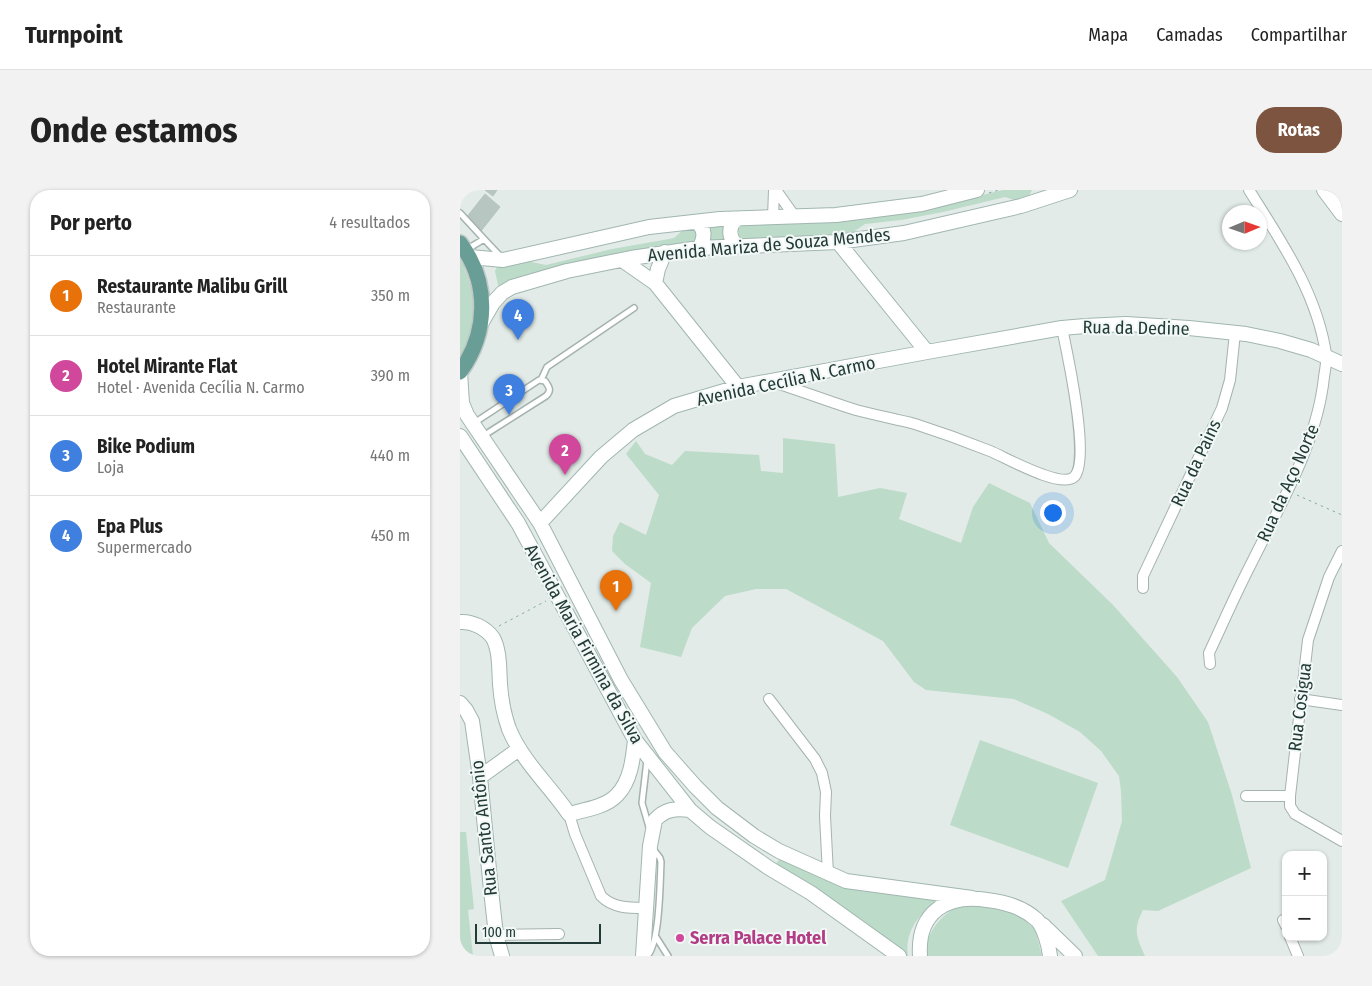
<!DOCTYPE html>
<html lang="pt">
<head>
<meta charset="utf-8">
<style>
  :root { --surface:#fff; --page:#f2f2f2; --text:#222; --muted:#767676; --line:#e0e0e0; --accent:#7c543f }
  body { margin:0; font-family:"Fira Sans Condensed",sans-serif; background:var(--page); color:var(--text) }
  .controls { position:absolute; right:15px; bottom:15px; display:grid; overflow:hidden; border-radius:10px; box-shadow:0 1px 4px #0004 }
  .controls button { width:45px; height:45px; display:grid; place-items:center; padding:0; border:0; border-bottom:1px solid var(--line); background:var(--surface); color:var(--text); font:25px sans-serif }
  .compass { position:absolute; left:762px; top:15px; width:45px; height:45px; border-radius:50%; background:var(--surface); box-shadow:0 1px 4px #0004; rotate:88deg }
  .scale { position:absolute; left:15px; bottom:12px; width:126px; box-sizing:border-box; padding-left:5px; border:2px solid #233b37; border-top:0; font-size:14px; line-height:18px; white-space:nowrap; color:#233b37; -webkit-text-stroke:4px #f2f8f6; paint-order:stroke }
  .you { position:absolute; left:592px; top:322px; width:18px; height:18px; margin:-12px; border:4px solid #fff; border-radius:50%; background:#1a73e8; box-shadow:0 0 0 8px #1a73e833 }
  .badge { display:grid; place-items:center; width:32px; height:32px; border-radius:50%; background:var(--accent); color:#fff; font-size:16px; font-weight:700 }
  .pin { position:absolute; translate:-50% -41px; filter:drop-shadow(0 1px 2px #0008) }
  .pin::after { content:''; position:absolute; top:26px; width:18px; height:15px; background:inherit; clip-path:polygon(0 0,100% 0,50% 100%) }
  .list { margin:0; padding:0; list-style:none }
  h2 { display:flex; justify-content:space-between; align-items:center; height:65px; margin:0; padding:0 20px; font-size:21px }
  h2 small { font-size:16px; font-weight:400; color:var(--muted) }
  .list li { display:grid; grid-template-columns:32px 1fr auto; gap:15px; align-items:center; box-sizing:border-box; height:80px; padding:0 20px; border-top:1px solid var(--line) }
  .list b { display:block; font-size:19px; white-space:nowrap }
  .list p { margin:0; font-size:16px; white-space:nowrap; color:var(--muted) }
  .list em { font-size:16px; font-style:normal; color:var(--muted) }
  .map { position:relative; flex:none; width:882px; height:766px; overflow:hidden; border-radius:20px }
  header { display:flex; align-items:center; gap:30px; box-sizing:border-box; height:70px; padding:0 25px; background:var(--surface); border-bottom:1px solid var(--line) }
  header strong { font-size:24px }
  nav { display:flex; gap:28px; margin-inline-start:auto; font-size:18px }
  .intro { display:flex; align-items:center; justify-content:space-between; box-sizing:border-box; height:120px; padding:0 30px }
  h1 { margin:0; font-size:35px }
  .button { padding:12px 22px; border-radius:20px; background:var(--accent); color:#fff; font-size:18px; font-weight:700 }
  main { display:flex; gap:30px; padding:0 30px }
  aside { flex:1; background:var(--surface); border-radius:20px; box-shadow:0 1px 4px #0004 }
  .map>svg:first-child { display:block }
  .green { fill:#bcdbc8 }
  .building { fill:#b7c6c1; stroke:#b5c4c0 }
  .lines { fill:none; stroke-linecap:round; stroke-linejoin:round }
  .lane-casing { stroke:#a5b3af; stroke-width:8 }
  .street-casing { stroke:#a5b3af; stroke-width:12 }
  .secondary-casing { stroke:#a1b6b1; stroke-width:16 }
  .primary-casing { stroke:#c1c8c7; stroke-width:18 }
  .path { stroke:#84ada5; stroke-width:1; stroke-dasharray:2.5 4; stroke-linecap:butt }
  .lane { stroke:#fff; stroke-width:5 }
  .street { stroke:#fff; stroke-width:10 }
  .secondary { stroke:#fff; stroke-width:14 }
  .primary { stroke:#699e96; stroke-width:15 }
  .hotel-dot { fill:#d1479c; stroke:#f2f8f6; stroke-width:2 }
  .labels { text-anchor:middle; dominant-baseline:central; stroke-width:4; stroke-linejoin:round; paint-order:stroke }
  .street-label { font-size:18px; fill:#233b37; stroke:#f2f8f6 }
  .hotel-label { font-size:18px; font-weight:bold; fill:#b23c85; stroke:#f2f8f6; text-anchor:start }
</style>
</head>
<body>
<header>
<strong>Turnpoint</strong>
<nav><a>Mapa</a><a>Camadas</a><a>Compartilhar</a></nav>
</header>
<div class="intro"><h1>Onde estamos</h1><a class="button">Rotas</a></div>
<main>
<aside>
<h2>Por perto<small>4 resultados</small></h2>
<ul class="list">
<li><span class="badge" style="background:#e8710a">1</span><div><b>Restaurante Malibu Grill</b><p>Restaurante</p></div><em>350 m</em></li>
<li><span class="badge" style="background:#d1479c">2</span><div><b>Hotel Mirante Flat</b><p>Hotel · Avenida Cecília N. Carmo</p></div><em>390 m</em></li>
<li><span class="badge" style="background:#3f7fe0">3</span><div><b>Bike Podium</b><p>Loja</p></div><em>440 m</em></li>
<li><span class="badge" style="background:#3f7fe0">4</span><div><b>Epa Plus</b><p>Supermercado</p></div><em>450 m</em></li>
</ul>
</aside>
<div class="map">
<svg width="882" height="766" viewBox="0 0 882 766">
  <rect width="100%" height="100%" fill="#e2ebe8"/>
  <path class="green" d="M543 0H572L569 6 557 11 545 7 483 22 441 30 405 34 392 43 281 50 277 47 276 40 282 35 386 30 482 15Z
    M247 34H266L267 50 248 51Z
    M234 39H237V52L40 98 38 95 35 81 37 77 66 71 86 75 152 59 209 49 214 48 223 40Z
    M0 70 3 74 13 103V134L3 163 0 167Z
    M323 248 375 254 378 307 420 298 447 303 439 329 501 353 513 317 529 293 570 313 589 353 653 415 717 487 748 532 772 605 791 678 698 721 683 720C673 740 676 746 685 766H638L601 711 645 690 662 631 661 601 659 586 641 561 620 542 588 524 554 509 466 500 454 492 423 451 326 399H296L265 406 232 438 221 467 180 457 191 393 165 374 152 361 153 346 160 332 186 345 199 305 166 264 176 251 185 264 212 275 225 261 299 265 301 281 323 283Z
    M520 550 638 593 608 678 490 635Z
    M0 642H6L14 719 8 720 13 766H0Z
    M322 666 360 688 384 697 401 701 480 710C460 721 444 742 448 766H444L314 676Z
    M507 714H526L557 724 575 739 582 766H467C462 750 479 727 492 720 497 718 502 716 507 714Z"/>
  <path class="building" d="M25 0H37L33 6Z
    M25 4 40 17 21 41 6 28Z"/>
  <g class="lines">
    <g class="lane-casing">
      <path id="lane" d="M0 23 24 49
        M6 60 24 49 41 67
        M81 190 87 177 174 118
        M14 233 79 190 85 191C89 197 92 200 86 206L23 246
        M187 570 182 613 189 637
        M196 747 208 766
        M187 766C200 754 200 692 201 672L200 668 193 659"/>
    </g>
    <g class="street-casing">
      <path id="street" d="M316 0 335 27
        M313 28 314 0
        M313 192C341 201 368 211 396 220 415 225 435 229 455 234 480 242 505 251 530 261 545 267 600 299 614 287 631 272 607 162 602 138
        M882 361 869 387 848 450 830 606V616L835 624 882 651
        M683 398V386L762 218 770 190 775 143
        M750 474 749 463C763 433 776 403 791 374 820 315 857 254 864 187 865 180 867 171 866 164 857 103 821 51 789 0
        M309 509 355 569 362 583 366 602 365 626 368 684
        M840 509 882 515
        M786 606H830
        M109 624 115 644 141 706C153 718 168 718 185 718
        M823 730 826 736
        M36 745 99 744
        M830 747 838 766"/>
    </g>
    <g class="secondary-casing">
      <path id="secondary" d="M864 0 882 24
        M236 32C246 38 245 48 239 58
        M378 52 467 162
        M278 56C270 50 268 42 273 32L278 29
        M10 67 43 70 189 37 260 29 376 25 462 14 517 0
        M162 70 195 93 278 197
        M195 93 198 79 205 62
        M22 132 33 113 42 103 52 97 107 81 171 68 239 58 378 52 444 43 561 16 610 0
        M0 182 2 213 7 225 80 333 161 490 205 562 235 596 257 618 294 646 319 661 386 691 512 708
        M0 246 58 333 175 550 230 620 250 637 309 678 351 703 439 766
        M80 333 141 267 173 240 214 216 278 197 467 162 602 138 625 136 666 134 729 138 786 144 820 151 851 160 882 174
        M0 432C12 431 26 438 33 448 40 461 39 479 40 494 41 509 44 525 49 539 62 571 90 596 109 624 124 620 146 617 157 605 171 591 173 568 175 550
        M0 513 6 520 12 531 20 587 31 700 36 745 42 766
        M20 587 59 559
        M583 735 615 766
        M183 766 190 656 195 630C205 619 216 618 230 620
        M460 766C457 722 487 704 527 710 545 712 563 717 577 730 584 737 589 756 590 766"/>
    </g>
    <g class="primary-casing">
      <path id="primary" d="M0 53C30 93 28 143 0 182"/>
    </g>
    <path class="path" d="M529 3 539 0
      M837 305 882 325
      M39 436 86 411"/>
    <use href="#lane" class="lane"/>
    <use href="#street" class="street"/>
    <use href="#secondary" class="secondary"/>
    <use href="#primary" class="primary"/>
  </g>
  <circle class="hotel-dot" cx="220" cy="748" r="5"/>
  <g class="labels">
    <g class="street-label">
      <text transform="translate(309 55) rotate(-5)">Avenida Mariza de Souza Mendes</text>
      <text transform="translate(676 138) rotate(1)">Rua da Dedine</text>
      <text transform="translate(326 191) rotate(-12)">Avenida Cecília N. Carmo</text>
      <text transform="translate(736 273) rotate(-65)">Rua da Pains</text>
      <text transform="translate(828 293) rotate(-66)">Rua da Aço Norte</text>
      <text transform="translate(124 454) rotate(61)">Avenida Maria Firmina da Silva</text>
      <text transform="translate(840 517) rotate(-83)">Rua Cosigua</text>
      <text transform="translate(24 638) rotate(-96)">Rua Santo Antônio</text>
    </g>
    <g class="hotel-label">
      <text x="230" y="748">Serra Palace Hotel</text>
    </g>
  </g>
</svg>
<div class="controls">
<button>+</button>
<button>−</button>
</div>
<svg class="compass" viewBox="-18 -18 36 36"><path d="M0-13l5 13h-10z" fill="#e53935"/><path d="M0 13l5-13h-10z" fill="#767676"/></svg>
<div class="scale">100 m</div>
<div class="you"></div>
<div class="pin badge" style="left:156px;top:421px;background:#e8710a">1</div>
<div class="pin badge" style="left:105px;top:285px;background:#d1479c">2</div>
<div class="pin badge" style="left:49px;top:225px;background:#3f7fe0">3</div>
<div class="pin badge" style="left:58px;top:150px;background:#3f7fe0">4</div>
</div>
</main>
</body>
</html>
